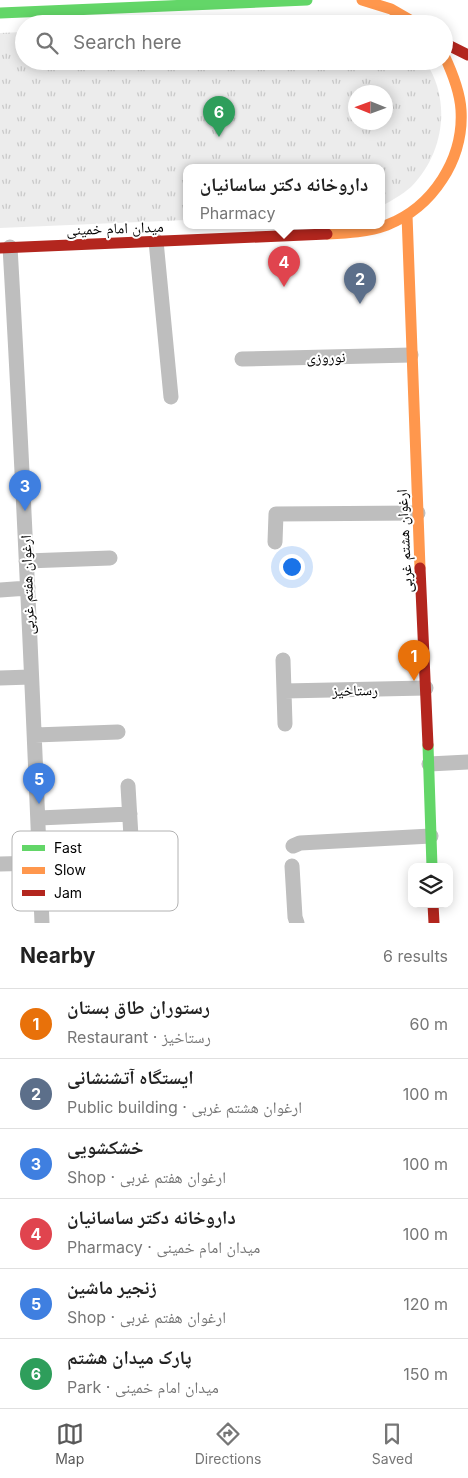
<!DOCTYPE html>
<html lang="en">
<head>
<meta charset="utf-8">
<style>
  :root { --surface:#fff; --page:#f2f2f2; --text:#222; --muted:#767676; --line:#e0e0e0; --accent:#595959 }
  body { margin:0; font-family:Inter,"Noto Naskh Arabic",sans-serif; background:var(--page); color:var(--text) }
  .controls { position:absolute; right:15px; bottom:15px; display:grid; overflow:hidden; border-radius:10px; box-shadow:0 2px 12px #0003 }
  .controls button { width:45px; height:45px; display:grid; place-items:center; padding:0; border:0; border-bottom:1px solid var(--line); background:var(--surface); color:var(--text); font:25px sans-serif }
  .compass { position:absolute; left:348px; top:85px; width:45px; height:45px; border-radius:50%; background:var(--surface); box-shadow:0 2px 12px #0003; rotate:271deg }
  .you { position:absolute; left:291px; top:566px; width:18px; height:18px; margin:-12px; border:4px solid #fff; border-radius:50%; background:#1a73e8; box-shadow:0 0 0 8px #1a73e833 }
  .badge { display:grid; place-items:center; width:32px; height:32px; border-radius:50%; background:var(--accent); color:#fff; font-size:16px; font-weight:700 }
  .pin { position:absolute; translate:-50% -41px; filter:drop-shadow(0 1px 2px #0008) }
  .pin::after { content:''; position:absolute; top:26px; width:18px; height:15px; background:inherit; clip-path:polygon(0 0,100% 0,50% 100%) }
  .popup { position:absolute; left:183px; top:164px; width:202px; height:65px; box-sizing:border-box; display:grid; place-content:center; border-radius:10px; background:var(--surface); filter:drop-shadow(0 1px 4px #0005); font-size:16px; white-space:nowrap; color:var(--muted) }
  .popup b { font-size:19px; color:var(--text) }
  .popup::after { content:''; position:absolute; left:50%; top:100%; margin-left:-10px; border:10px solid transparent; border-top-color:var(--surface) }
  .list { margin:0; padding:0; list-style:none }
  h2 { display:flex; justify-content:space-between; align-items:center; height:65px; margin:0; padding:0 20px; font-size:21px }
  h2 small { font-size:16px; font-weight:400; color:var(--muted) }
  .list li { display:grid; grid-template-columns:32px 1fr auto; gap:15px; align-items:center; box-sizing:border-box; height:70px; padding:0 20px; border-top:1px solid var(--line) }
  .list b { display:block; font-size:19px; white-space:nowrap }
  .list p { margin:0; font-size:16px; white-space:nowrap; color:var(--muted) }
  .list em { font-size:16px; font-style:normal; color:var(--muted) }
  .icon { flex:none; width:28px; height:28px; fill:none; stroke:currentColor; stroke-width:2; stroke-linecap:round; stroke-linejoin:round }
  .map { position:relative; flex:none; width:468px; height:923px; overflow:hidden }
  .search { position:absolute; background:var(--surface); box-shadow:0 2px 12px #0003; left:15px; right:15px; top:15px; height:55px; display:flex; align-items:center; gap:12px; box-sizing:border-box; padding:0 18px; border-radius:28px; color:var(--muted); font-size:19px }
  .sheet { height:485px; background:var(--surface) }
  nav { display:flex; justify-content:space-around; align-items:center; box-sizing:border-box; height:70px; border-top:1px solid var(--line); background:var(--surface); font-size:14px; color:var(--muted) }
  nav a { display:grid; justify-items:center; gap:2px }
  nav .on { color:var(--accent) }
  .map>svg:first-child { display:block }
  .grass { fill:url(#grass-tufts); fill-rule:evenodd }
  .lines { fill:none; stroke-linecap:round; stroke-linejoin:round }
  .street { stroke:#bebebe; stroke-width:15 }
  .fast { stroke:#63d668; stroke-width:11 }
  .slow { stroke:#ff974d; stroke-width:11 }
  .jam { stroke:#b3261e; stroke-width:11 }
  .labels { text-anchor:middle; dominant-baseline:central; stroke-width:4; stroke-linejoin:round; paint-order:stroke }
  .street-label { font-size:15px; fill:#000; stroke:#fff }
  .key { fill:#fff; stroke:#b2b2b2; stroke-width:1 }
  .key-label { font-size:14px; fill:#000 }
</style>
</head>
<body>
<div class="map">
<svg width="468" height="923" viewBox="0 0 468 923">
  <defs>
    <pattern id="grass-tufts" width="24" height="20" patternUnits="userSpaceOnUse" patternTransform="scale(1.25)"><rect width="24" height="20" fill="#ececec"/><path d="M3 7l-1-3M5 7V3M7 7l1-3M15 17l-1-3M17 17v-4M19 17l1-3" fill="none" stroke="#c9c9c9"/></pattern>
  </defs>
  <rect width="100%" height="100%" fill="#fff"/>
  <path class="grass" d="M340 19H357L376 24H215Z
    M24 32V61H425C452 100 444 154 411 187 402 195 392 200 382 206V168H186V220L0 228V33ZM356 92H386V122H356Z"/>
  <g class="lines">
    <path class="street" d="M156 241 171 397
      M10 247C23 472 33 698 42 923
      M242 359 411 355
      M275 542 276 514 418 513
      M26 561 110 558
      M0 590 28 588
      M283 660 285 724
      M0 678 31 677
      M284 691 426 688
      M35 735 118 732
      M429 764 468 762
      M128 786 131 837
      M39 818 130 814
      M293 846 300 843 431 836
      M0 864 40 863
      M292 866 295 917 297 923"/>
    <path class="fast" d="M0 13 307 0
      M428 745 432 867"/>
    <path class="slow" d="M362 0 391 9 417 24
      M407 215 420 568
      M327 234C347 233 368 232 387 225 433 207 464 159 461 110 460 91 452 72 444 55"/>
    <path class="jam" d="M444 43 468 55
      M0 248 327 234
      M420 568 428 745
      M433 904 434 923"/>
  </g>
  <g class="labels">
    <g class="street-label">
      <text transform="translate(115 228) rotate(-2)">میدان امام خمینی</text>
      <text transform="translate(326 357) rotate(-1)">نوروزی</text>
      <text transform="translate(404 541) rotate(-93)">ارغوان هشتم غربی</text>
      <text transform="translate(27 585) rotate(-92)">ارغوان هفتم غربی</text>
      <text transform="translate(355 690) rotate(-1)">رستاخیز</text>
    </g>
  </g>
  <rect x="12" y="831" width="166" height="80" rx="8" class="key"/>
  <rect x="22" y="845" width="23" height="6" fill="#63d668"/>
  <rect x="22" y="867" width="23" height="7" fill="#ff974d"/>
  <rect x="22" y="890" width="23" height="6" fill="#b3261e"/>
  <g class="key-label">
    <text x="54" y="853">Fast</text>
    <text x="54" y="875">Slow</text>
    <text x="54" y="898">Jam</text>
  </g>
</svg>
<div class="controls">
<button><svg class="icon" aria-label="layers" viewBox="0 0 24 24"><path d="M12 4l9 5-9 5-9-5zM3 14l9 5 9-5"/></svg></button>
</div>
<svg class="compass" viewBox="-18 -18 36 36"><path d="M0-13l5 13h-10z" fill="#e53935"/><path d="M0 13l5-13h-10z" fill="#767676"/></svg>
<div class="you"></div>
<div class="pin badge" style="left:414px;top:681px;background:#e8710a">1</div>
<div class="pin badge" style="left:360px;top:304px;background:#5c6f8a">2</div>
<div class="pin badge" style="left:25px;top:511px;background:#3f7fe0">3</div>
<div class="pin badge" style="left:284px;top:287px;background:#e0444e">4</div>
<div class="popup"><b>داروخانه دکتر ساسانیان</b>Pharmacy</div>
<div class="pin badge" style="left:39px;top:804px;background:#3f7fe0">5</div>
<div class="pin badge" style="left:219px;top:137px;background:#2e9e5b">6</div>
<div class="search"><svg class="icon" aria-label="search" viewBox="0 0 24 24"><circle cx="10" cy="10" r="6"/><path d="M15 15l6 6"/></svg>Search here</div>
</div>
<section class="sheet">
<h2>Nearby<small>6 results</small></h2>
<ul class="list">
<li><span class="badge" style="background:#e8710a">1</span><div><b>رستوران طاق بستان</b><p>Restaurant · رستاخیز</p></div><em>60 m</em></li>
<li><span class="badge" style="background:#5c6f8a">2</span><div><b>ایستگاه آتشنشانی</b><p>Public building · ارغوان هشتم غربی</p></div><em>100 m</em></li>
<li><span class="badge" style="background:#3f7fe0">3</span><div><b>خشکشویی</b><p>Shop · ارغوان هفتم غربی</p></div><em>100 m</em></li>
<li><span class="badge" style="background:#e0444e">4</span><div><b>داروخانه دکتر ساسانیان</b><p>Pharmacy · میدان امام خمینی</p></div><em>100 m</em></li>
<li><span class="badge" style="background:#3f7fe0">5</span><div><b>زنجیر ماشین</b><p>Shop · ارغوان هفتم غربی</p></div><em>120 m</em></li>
<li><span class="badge" style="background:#2e9e5b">6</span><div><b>پارک میدان هشتم</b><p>Park · میدان امام خمینی</p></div><em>150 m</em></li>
</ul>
</section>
<nav>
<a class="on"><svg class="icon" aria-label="map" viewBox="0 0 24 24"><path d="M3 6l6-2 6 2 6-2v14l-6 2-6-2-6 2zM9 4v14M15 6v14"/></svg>Map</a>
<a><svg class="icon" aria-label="directions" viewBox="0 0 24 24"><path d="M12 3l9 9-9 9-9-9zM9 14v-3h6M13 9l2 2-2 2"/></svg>Directions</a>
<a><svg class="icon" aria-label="saved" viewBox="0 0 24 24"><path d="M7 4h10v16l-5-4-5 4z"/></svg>Saved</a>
</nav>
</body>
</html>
